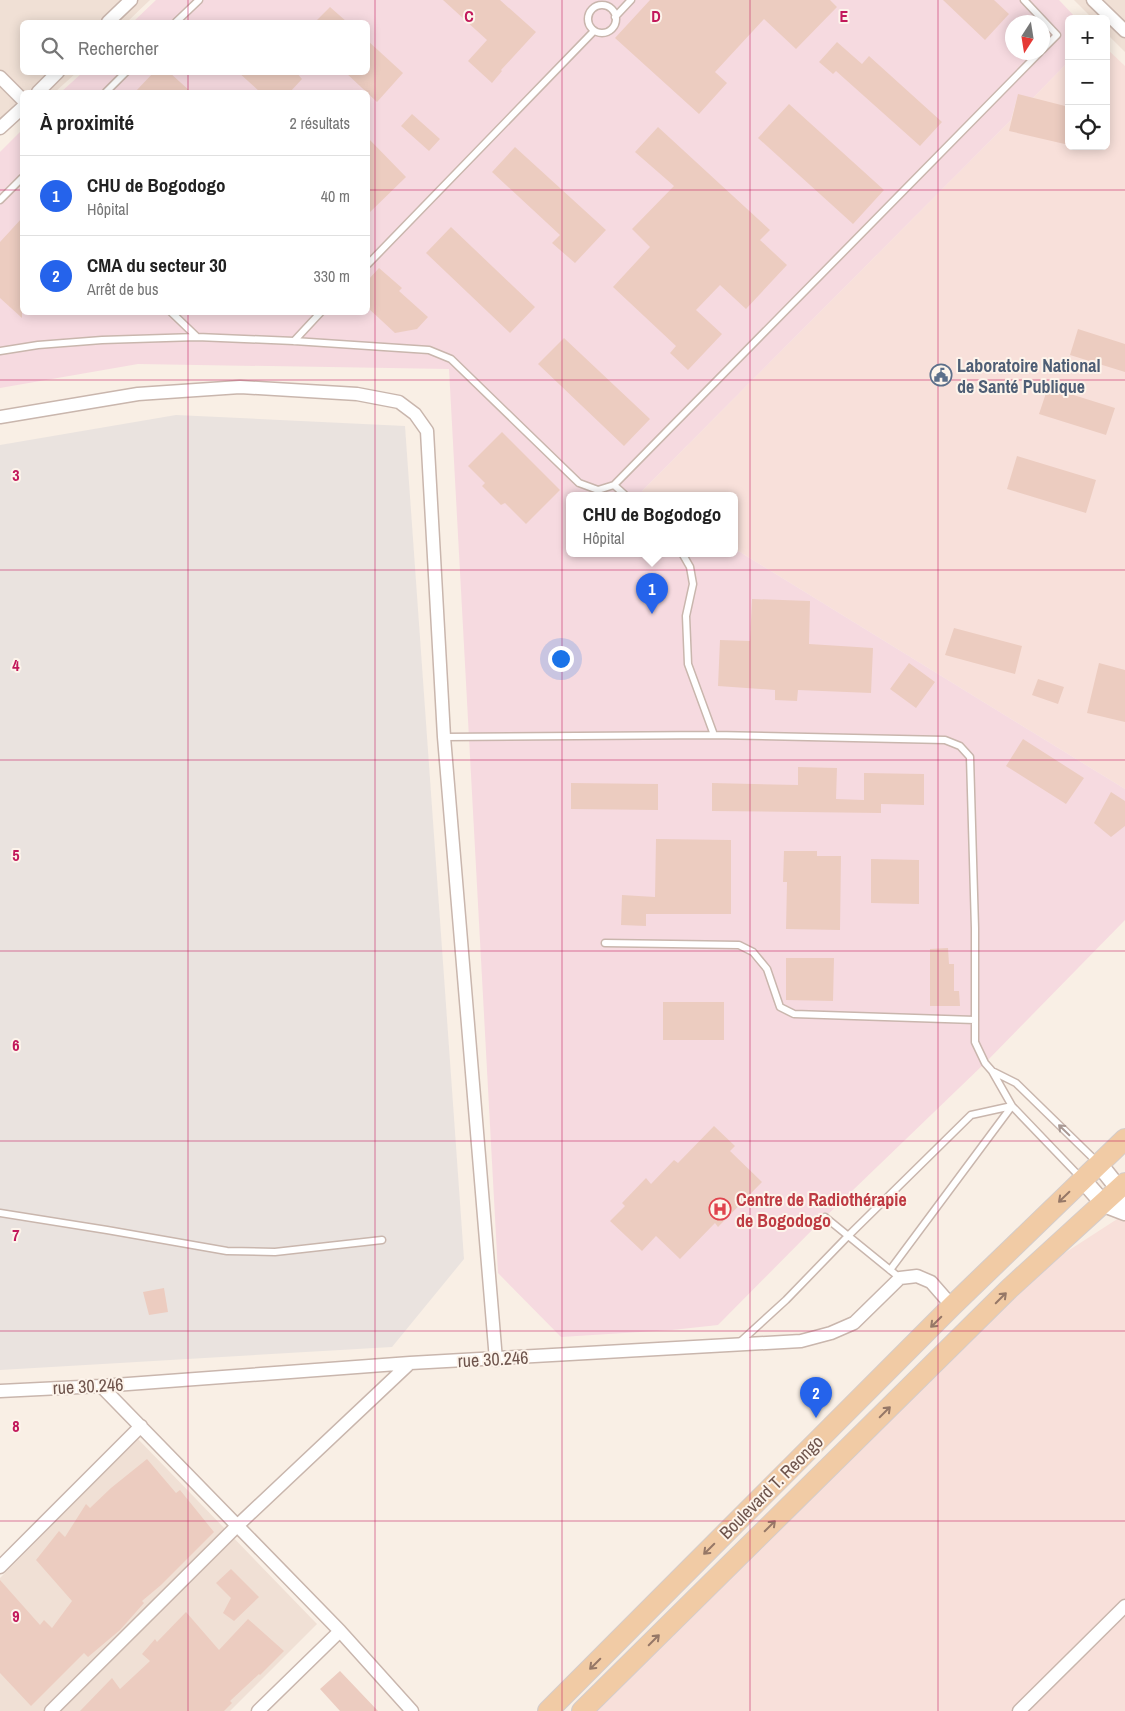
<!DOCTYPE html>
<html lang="fr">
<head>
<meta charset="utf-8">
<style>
  :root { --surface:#fff; --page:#f2f2f2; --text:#222; --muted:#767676; --line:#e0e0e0; --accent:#2563eb }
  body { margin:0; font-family:"Archivo Narrow",sans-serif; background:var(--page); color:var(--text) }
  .controls { position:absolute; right:15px; top:15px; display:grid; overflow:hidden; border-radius:8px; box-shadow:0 2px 12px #0003 }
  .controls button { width:45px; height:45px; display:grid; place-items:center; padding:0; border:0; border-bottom:1px solid var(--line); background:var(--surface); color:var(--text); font:25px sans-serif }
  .compass { position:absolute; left:1005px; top:15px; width:45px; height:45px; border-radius:50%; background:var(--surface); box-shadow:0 2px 12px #0003; rotate:192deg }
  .you { position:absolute; left:560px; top:658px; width:18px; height:18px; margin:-12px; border:4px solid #fff; border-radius:50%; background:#1a73e8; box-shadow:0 0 0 8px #1a73e833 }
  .badge { display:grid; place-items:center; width:32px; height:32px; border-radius:50%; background:var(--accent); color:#fff; font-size:16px; font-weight:700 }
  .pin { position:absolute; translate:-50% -41px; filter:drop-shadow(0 1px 2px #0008) }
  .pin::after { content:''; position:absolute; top:26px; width:18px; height:15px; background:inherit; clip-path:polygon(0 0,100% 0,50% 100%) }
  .popup { position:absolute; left:566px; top:492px; width:172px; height:65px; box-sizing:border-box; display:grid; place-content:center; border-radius:8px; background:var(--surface); filter:drop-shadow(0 1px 4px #0005); font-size:16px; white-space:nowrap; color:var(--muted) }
  .popup b { font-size:19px; color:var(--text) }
  .popup::after { content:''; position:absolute; left:50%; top:100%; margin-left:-10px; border:10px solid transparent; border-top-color:var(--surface) }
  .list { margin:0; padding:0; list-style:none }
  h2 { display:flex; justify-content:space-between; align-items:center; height:65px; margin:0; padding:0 20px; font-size:21px }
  h2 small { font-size:16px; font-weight:400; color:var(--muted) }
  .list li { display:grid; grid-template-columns:32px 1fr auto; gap:15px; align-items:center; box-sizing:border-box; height:80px; padding:0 20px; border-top:1px solid var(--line) }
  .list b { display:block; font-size:19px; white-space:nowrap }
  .list p { margin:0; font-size:16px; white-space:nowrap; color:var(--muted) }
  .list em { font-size:16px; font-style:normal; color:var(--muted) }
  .icon { flex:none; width:28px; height:28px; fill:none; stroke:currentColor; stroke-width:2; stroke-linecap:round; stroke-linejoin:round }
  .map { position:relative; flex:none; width:1125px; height:1711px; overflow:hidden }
  .search { position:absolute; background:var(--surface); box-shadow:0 2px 12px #0003; left:20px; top:20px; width:350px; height:55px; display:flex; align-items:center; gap:12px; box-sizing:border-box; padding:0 18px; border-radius:8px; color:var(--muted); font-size:19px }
  .panel { position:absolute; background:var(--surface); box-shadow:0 2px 12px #0003; left:20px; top:90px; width:350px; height:225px; border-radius:8px }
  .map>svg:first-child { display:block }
  .residential { fill:#f0e0d5 }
  .commercial { fill:#f8e0da }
  .industrial { fill:#eae3df }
  .medical { fill:#f6dae0; fill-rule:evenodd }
  .building { fill:#ecccc0 }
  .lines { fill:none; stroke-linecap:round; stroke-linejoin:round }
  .service-casing { stroke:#c9b6ad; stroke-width:9 }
  .minor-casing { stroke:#c9b6ad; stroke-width:15 }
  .tertiary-casing { stroke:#c9b6ad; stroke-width:19 }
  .primary-casing { stroke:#d4ccca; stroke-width:22 }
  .service { stroke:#fff; stroke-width:6 }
  .minor { stroke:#fff; stroke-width:12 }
  .tertiary { stroke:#fff; stroke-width:16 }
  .primary { stroke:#f1cba5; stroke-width:20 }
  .oneway { stroke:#a99994 }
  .oneway2 { stroke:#967867 }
  .grid { fill:none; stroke:#c2185b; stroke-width:1; stroke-opacity:0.55 }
  .labels { text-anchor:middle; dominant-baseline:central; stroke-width:4; stroke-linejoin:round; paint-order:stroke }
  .service-label { font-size:18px; font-weight:bold; fill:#4e5e75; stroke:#fdf4eb; text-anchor:start }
  .health-label { font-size:18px; font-weight:bold; fill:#be3a42; stroke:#fdf4eb; text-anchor:start }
  .street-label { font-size:18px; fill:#6f554d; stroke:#fdf4eb }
  .grid-label { font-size:16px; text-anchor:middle; font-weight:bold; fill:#c2185b; stroke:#fdf4eb; stroke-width:4; stroke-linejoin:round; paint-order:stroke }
</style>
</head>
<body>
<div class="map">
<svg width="1125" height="1711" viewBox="0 0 1125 1711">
  <rect width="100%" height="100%" fill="#f9efe5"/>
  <path class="residential" d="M0 0H150L127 22H22V72L76 73 55 92H22V108L0 128Z
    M1074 0H1125V52L1106 33V19H1093Z
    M138 1439 317 1624 230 1711H0V1578Z"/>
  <path class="commercial" d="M1106 48 1125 66V789L735 549 734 495H647L641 492 1011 120 1018 94 1033 98 1069 61V146H1106Z
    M1125 1214V1711H581L1009 1289Z"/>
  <path class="industrial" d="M176 415 405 426 464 1259 392 1347 0 1370V445Z"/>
  <path class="medical" d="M156 0H1059L1077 19H1069V61L1033 98 1018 95 1011 120 642 491 647 495H570V553H734L735 549 1125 789V920L985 1063 825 1217 718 1325 672 1330 561 1337 498 1273 449 369 138 364 0 388V152L22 130V312H368V92H61L82 73 368 72V22H133ZM1012 22H1042V52H1012Z"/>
  <path class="building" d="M443 0H500L536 32 501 70 502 71 492 83 468 61 487 40Z
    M650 0H830L837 7 796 49 764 19 715 72 727 83 699 114 615 38Z
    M943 0H994L1009 14 985 40Z
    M330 7 347 22H315Z
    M368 41 403 73 377 102 345 72H368Z
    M837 42 862 64 869 56 942 122 920 146 836 71 833 74 819 62Z
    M154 72H169L191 92H135Z
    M238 72H296L302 79 290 92H260Z
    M1018 94 1069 107V145L1009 131Z
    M789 104 884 190 853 224 758 138Z
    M412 114 440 139 429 151 401 126Z
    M658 127 770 230 760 240 787 265 746 309 720 285 696 310 722 334 688 370 670 353 676 346 613 287 650 247 632 229 674 186 635 152Z
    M368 138 406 177 368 214Z
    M515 147 606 230 575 263 552 243 560 235 492 172Z
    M22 218V318L0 298V242Z
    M451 227 535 307 510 333 426 253Z
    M379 268 402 288 399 291 428 317 417 329 395 333 368 308V280Z
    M1078 329 1125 344V372L1070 355Z
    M564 338 650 419 624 446 538 364Z
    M1048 387 1115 408 1106 435 1039 414Z
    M502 432 560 490 526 524 505 503 501 505 482 486 485 483 468 466Z
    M1017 456 1096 480 1086 513 1007 489Z
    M752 599 810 601 809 644 873 648 871 693 798 690 797 701 775 700V690L718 686 720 640 750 641Z
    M954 628 1022 646 1015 674 945 655Z
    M909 663 935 682 916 708 890 689Z
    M1099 663 1125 670V722L1087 713Z
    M1038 679 1064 687 1058 704 1032 695Z
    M1023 739 1084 778 1066 804 1006 766Z
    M798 767 837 768 836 799 864 800V773L924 774V805L881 804V813L712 811V783L798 785Z
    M571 783 658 784V810L571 809Z
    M1111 792 1125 801V826L1111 837 1094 823Z
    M656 839 731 840V914H646V926L621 925 622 895 655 897Z
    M784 851H817V856H841L840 930 786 929 787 882H783Z
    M871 859 919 860V904L871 903Z
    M948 948 949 964H954V991H959L960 1006H930V949Z
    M786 958H834L833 1001 786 1000Z
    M663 1002H724V1040H663Z
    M714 1126 735 1146 730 1151 762 1182 718 1227 715 1223 680 1259 656 1236 642 1251 610 1221 625 1206 622 1203 646 1178 651 1184 674 1160 678 1163Z
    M164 1288 168 1312 149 1315 143 1292Z
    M147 1459 176 1493 180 1490 214 1532 161 1585 142 1601 144 1603 120 1630 88 1657 84 1653 31 1706 0 1673V1580L40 1625 44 1620 52 1628 72 1601 36 1560 59 1531 65 1537 86 1504 90 1508 111 1488Z
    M231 1569 259 1597 234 1621 223 1613 231 1598 216 1583Z
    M186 1612 219 1650 248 1619 284 1651 260 1675 259 1674 230 1701 232 1703 224 1711H80L112 1678 120 1689 150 1661 142 1654 155 1639 157 1642Z
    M340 1671 378 1711H340L320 1689Z"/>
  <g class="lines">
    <g class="service-casing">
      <path id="service" d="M1024 0 1057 35 1042 50
        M588 19a14 14 0 1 1 28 0a14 14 0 1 1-28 0Z
        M615 17 631 0
        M176 22 199 0
        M106 92 126 72
        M0 200 22 178
        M368 264 594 31
        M171 312 197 337
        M294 341 321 312
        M0 351 38 345 102 340 197 337 294 341 429 350 451 359 579 483 598 490 614 485 1040 52
        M614 485 625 495
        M682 553 690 567 693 584 686 616 688 664 714 735
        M444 737 714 735 945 740 960 746 970 757 975 928V1042L985 1063 992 1071 1012 1106 1081 1178
        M605 943 739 945 753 952 767 969 780 1007 794 1014 975 1020
        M994 1072 1016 1083 1096 1161
        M0 1213 107 1230 227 1251 275 1252 382 1240
        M825 1217 900 1278
        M740 1342 786 1300 848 1236 971 1115 1012 1106 890 1270"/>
    </g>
    <g class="minor-casing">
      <path id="minor" d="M1093 0 1125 31
        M108 22 131 0
        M0 77 22 99
        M38 92 58 72
        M0 128 22 108
        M0 417 138 394 240 387 357 394 399 402 415 414 427 431 444 737 496 1360
        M101 1386 340 1631 412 1711
        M0 1391 101 1386 410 1363 801 1341 831 1333 854 1323 900 1278 917 1276 931 1282 952 1306
        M0 1567 141 1426
        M51 1711 238 1525 410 1363
        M258 1711 340 1631
        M1019 1711 1125 1606"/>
    </g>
    <g class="tertiary-casing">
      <path id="tertiary" d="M1099 1164 1119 1189 1123 1198
        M1082 1179 1104 1204 1125 1212"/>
    </g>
    <g class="primary-casing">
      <path id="primary" d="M548 1711 952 1306 1125 1139
        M582 1711 1009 1289 1125 1183"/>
    </g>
    <use href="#service" class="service"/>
    <use href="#minor" class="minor"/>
    <use href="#tertiary" class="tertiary"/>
    <use href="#primary" class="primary"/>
  </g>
  <defs><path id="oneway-shaft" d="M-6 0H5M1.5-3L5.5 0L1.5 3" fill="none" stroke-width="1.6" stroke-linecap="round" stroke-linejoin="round" transform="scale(1.25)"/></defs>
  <use class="oneway" href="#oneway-shaft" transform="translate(1064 1130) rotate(-136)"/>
  <g class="oneway2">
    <use href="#oneway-shaft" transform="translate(1064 1197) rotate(136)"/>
    <use href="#oneway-shaft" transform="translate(1001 1298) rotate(-45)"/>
    <use href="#oneway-shaft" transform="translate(936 1322) rotate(135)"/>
    <use href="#oneway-shaft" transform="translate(885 1412) rotate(-45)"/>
    <use href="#oneway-shaft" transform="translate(770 1526) rotate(-45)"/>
    <use href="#oneway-shaft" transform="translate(709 1549) rotate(135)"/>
    <use href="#oneway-shaft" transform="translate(654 1640) rotate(-45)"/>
    <use href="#oneway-shaft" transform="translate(595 1664) rotate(135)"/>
  </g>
  <path class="grid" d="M188 0V22M375 0V1711M562 0V1711M750 0V1711M938 0V1711M188 72V92M0 190H22M368 190H1125M188 312V1711M0 380H1125M0 570H1125M0 760H1125M0 951H1125M0 1141H1125M0 1331H1125M0 1521H1125"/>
  <defs>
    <g id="civic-ring" transform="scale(1.125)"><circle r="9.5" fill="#fdf4eb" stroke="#5c6f8a" stroke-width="1.5"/><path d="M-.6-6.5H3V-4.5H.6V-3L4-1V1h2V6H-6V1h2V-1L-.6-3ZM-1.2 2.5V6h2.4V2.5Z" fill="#5c6f8a"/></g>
    <g id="hospital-ring" transform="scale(1.125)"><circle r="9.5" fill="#fdf4eb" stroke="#e0444e" stroke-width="1.5"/><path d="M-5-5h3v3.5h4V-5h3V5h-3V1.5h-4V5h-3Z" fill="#e0444e"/></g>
  </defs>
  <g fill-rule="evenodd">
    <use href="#civic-ring" x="941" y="375"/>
    <use href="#hospital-ring" x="720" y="1209"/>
  </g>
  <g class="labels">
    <g class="service-label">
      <text x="957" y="365">Laboratoire National<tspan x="957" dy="21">de Santé Publique</tspan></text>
    </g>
    <g class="health-label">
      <text x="736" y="1199">Centre de Radiothérapie<tspan x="736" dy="21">de Bogodogo</tspan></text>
    </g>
    <g class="street-label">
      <text transform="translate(493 1359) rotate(-3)">rue 30.246</text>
      <text transform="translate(88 1386) rotate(-3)">rue 30.246</text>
      <text transform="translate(771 1487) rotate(-45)">Boulevard T. Reongo</text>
    </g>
  </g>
  <g class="grid-label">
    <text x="469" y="22">C</text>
    <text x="656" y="22">D</text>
    <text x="844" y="22">E</text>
    <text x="16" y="481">3</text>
    <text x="16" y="671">4</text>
    <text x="16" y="861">5</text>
    <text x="16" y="1051">6</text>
    <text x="16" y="1241">7</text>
    <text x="16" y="1432">8</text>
    <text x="16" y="1622">9</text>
  </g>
</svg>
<div class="controls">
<button>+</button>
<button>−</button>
<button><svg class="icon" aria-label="locate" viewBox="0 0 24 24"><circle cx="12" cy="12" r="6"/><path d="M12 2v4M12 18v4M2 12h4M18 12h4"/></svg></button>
</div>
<svg class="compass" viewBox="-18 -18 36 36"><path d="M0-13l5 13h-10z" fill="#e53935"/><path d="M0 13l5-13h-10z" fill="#767676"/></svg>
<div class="you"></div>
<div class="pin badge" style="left:652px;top:614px">1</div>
<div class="popup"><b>CHU de Bogodogo</b>Hôpital</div>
<div class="pin badge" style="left:816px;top:1418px">2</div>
<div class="search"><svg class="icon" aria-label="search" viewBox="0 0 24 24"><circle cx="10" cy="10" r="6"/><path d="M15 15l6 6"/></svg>Rechercher</div>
<section class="panel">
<h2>À proximité<small>2 résultats</small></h2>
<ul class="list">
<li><span class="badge">1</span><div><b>CHU de Bogodogo</b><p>Hôpital</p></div><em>40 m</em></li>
<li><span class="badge">2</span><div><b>CMA du secteur 30</b><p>Arrêt de bus</p></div><em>330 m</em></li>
</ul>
</section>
</div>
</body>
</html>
